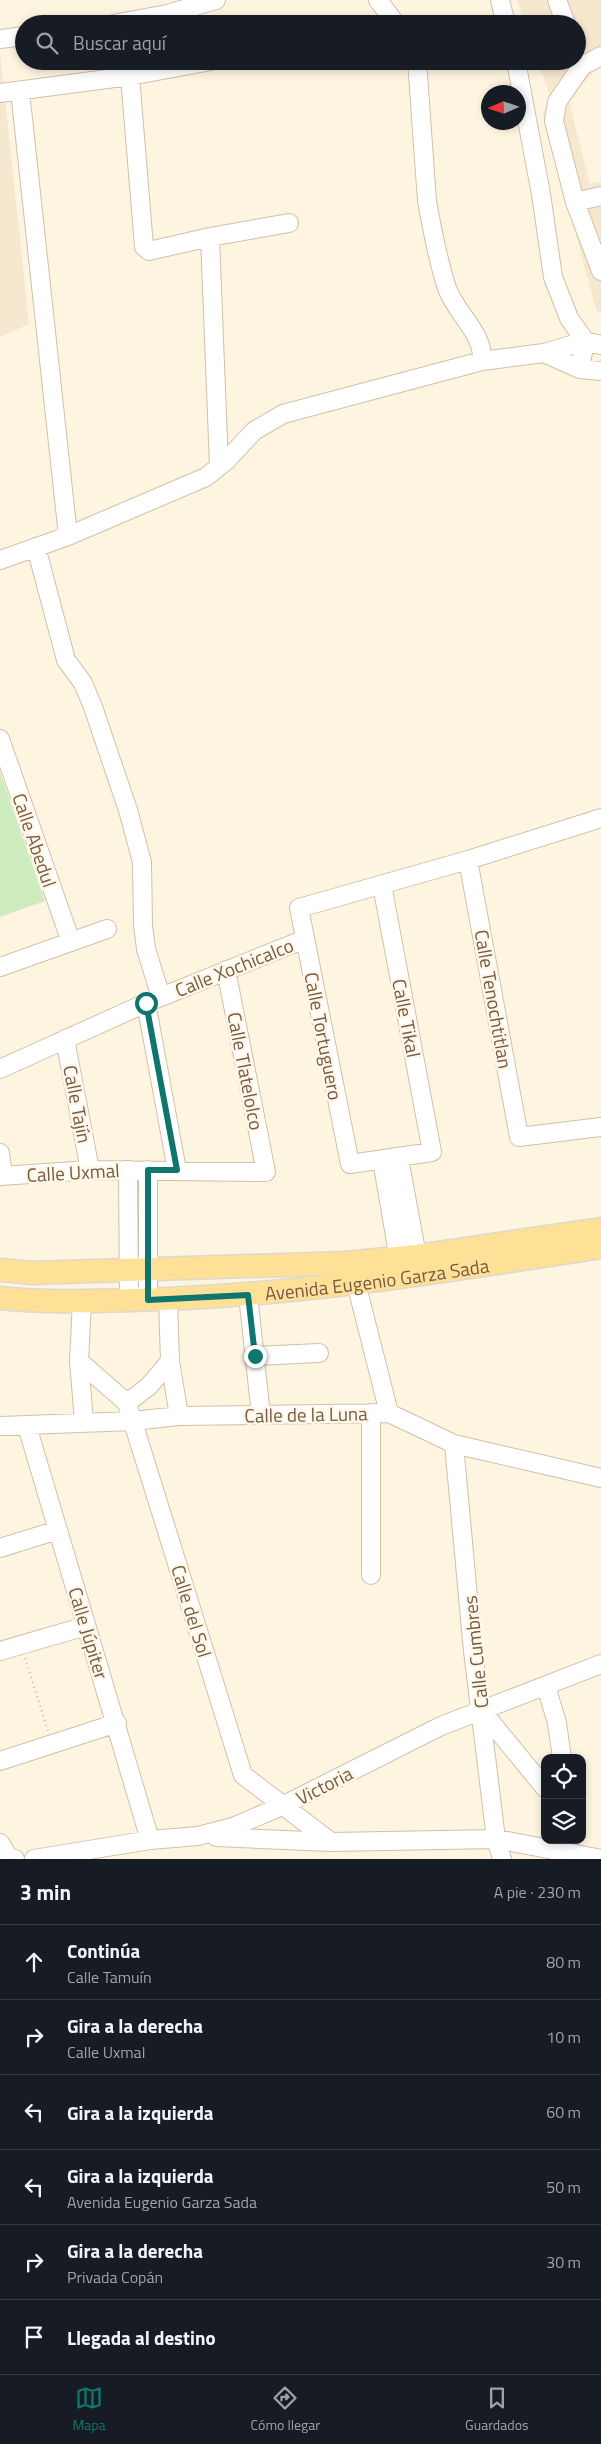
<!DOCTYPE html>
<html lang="es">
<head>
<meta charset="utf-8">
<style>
  :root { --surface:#171b24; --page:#20242c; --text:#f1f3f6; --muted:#9ea1a6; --line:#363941; --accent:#0f766e }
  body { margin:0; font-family:"Titillium Web",sans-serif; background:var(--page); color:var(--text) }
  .controls { position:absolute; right:15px; bottom:15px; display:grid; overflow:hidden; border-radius:10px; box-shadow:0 2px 8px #0003 }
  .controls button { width:45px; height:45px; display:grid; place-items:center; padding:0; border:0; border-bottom:1px solid var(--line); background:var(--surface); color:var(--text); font:25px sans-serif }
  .compass { position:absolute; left:481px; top:85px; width:45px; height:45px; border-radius:50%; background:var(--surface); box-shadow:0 2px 8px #0003; rotate:267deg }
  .stop { position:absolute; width:15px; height:15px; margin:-11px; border:4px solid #0f766e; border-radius:50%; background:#fff }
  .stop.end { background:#0f766e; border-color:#fff; box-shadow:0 1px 5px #0008 }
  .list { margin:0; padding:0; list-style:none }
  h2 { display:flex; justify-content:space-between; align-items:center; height:65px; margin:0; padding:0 20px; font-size:21px }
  h2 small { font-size:16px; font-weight:400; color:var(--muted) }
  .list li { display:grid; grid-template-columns:32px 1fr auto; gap:15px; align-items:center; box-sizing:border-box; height:75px; padding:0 20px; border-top:1px solid var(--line) }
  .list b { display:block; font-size:19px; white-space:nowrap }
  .list p { margin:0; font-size:16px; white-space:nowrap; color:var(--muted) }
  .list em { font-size:16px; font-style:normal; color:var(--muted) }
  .icon { flex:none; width:28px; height:28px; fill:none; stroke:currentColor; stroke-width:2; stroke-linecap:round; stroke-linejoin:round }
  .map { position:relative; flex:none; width:601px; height:1859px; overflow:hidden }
  .search { position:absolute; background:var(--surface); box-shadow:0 2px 8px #0003; left:15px; right:15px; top:15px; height:55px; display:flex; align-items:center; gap:12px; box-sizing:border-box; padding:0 18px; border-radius:28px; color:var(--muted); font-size:19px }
  .sheet { height:515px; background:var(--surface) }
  nav { display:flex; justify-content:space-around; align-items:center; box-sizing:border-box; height:70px; border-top:1px solid var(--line); background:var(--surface); font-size:14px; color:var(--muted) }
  nav a { display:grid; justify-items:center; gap:2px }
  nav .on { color:var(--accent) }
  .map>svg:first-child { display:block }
  .residential { fill:#f6e7cf }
  .green { fill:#ceecbf }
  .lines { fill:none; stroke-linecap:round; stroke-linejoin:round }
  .minor-casing { stroke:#d2bfaa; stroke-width:20 }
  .major-casing { stroke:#ded8d3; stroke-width:25 }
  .path { stroke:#dab89a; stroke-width:2.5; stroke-dasharray:1 4; stroke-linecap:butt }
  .minor { stroke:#fff; stroke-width:18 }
  .major { stroke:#ffe097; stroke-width:22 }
  .route { stroke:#0f766e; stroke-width:6 }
  .labels { text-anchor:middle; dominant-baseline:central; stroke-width:5; stroke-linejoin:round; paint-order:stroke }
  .street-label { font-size:19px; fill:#775b46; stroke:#fff8e9 }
</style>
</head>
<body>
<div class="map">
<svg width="601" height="1859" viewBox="0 0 601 1859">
  <rect width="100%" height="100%" fill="#fef5e1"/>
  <path class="residential" d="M517 0H601V66L588 78 569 102 590 184 601 182V313H597L543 114 551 99 538 61H577V24H525Z
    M0 52 29 324 0 337Z"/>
  <path class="green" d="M0 772 45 901 0 917Z"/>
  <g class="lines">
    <g class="minor-casing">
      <path id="minor" d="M378 0 396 24
        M500 0 506 24
        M557 0 566 24
        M113 24 167 14 216 0
        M0 39 24 36
        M601 56 582 66 557 102 554 121 575 202 601 271
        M417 61 427 201C432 229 438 261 447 288 456 314 484 333 482 361
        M516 61 541 194 553 277 569 318 585 341 580 369
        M130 76 144 247 149 251 210 237 289 223
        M20 91 68 536
        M0 93 130 76 211 61
        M575 202 601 196
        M210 237 219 466
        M544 353 580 369 601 371
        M36 547 66 660 83 683 93 707 128 810 142 862 143 925 146 949 161 997
        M0 560 68 536 206 477 226 461 254 431 283 414 482 361 544 353 585 341 601 345
        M0 739 71 942
        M468 860 519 1137 601 1127
        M382 885 432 1152 350 1164 299 908 468 860 601 818
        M0 967 107 929
        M146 1003 177 1170
        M65 1039 90 1170
        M0 1069 146 1003 305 939
        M0 1153 3 1176
        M399 1158 419 1267
        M382 1160 401 1271
        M128 1170 129 1300
        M148 1170V1300
        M0 1176 90 1170 266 1172 226 970
        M356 1283 389 1413
        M248 1295 261 1415
        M168 1300 170 1361 179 1416
        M82 1301 79 1361 84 1421
        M255 1356 319 1353
        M79 1361 127 1403 243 1775 331 1842
        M127 1403 149 1386 170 1361
        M371 1413V1575
        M0 1426 133 1421 179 1416 389 1413 454 1444 601 1478
        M27 1426 150 1840
        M454 1444 473 1651 496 1839 502 1859
        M0 1548 58 1530
        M0 1651 86 1626
        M546 1686 557 1723 562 1758
        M481 1710 545 1788
        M0 1761 117 1723
        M216 1837 331 1842 496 1839 601 1859
        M0 1843 9 1858 15 1859
        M34 1859 150 1840 198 1836 233 1827 284 1805 441 1726 601 1664"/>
    </g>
    <g class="major-casing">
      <g id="major">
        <path d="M0 1270 32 1273 345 1263 417 1256 601 1229"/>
        <path id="s1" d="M0 1298C44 1303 88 1301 132 1300 290 1297 445 1271 601 1247"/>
      </g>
    </g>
    <path class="path" d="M25 1658 48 1731"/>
    <use href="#minor" class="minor"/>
    <use href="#major" class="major"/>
  </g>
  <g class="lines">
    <path class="route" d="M146 1003 177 1170H148V1300L248 1295 255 1356"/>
  </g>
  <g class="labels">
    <g class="street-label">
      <text transform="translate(35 840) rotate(71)">Calle Abedul</text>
      <text transform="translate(234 967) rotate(-22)">Calle Xochicalco</text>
      <text transform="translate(494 999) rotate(80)">Calle Tenochtitlan</text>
      <text transform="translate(407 1018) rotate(79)">Calle Tikal</text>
      <text transform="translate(324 1036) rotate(79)">Calle Tortuguero</text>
      <text transform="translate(246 1071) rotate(79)">Calle Tlatelolco</text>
      <text transform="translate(78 1104) rotate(79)">Calle Tajín</text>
      <text transform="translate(73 1172) rotate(-3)">Calle Uxmal</text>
      <text stroke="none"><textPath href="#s1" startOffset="378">Avenida Eugenio Garza Sada</textPath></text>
      <text transform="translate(306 1414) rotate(-1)">Calle de la Luna</text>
      <text transform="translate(192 1611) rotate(73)">Calle del Sol</text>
      <text transform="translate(89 1633) rotate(73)">Calle Júpiter</text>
      <text transform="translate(475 1652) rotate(-96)">Calle Cumbres</text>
      <text transform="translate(324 1785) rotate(-27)">Victoria</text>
    </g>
  </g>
</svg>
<div class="controls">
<button><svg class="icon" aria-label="locate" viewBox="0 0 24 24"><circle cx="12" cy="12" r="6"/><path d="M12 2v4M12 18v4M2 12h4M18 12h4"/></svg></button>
<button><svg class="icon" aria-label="layers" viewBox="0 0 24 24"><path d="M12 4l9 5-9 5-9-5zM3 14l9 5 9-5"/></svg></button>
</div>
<svg class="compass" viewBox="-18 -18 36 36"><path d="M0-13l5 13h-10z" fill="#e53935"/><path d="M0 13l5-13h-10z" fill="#9ea1a6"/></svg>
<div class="stop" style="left:146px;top:1003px"></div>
<div class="stop end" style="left:255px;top:1356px"></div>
<div class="search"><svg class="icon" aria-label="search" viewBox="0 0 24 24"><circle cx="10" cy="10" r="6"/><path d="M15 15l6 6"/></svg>Buscar aquí</div>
</div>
<section class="sheet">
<h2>3 min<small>A pie · 230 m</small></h2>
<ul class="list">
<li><svg class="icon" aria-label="ahead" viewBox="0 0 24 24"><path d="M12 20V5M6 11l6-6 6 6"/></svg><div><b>Continúa</b><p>Calle Tamuín</p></div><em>80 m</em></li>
<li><svg class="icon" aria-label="right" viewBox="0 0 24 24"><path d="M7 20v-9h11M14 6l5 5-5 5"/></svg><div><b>Gira a la derecha</b><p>Calle Uxmal</p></div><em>10 m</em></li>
<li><svg class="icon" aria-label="left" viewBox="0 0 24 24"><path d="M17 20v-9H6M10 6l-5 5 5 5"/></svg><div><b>Gira a la izquierda</b></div><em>60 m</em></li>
<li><svg class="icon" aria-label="left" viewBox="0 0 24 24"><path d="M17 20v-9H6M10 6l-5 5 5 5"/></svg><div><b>Gira a la izquierda</b><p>Avenida Eugenio Garza Sada</p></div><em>50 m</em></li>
<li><svg class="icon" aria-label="right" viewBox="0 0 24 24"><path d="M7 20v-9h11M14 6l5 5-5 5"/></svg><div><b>Gira a la derecha</b><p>Privada Copán</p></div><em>30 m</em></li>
<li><svg class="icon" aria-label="arrive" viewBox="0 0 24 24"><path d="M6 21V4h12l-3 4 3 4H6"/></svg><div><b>Llegada al destino</b></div></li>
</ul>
</section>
<nav>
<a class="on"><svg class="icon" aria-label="map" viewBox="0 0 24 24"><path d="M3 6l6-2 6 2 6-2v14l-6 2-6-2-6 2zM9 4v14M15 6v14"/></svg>Mapa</a>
<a><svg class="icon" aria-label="directions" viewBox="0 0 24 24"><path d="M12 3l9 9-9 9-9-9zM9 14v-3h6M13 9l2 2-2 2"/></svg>Cómo llegar</a>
<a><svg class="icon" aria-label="saved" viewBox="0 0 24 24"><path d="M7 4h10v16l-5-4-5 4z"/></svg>Guardados</a>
</nav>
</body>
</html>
